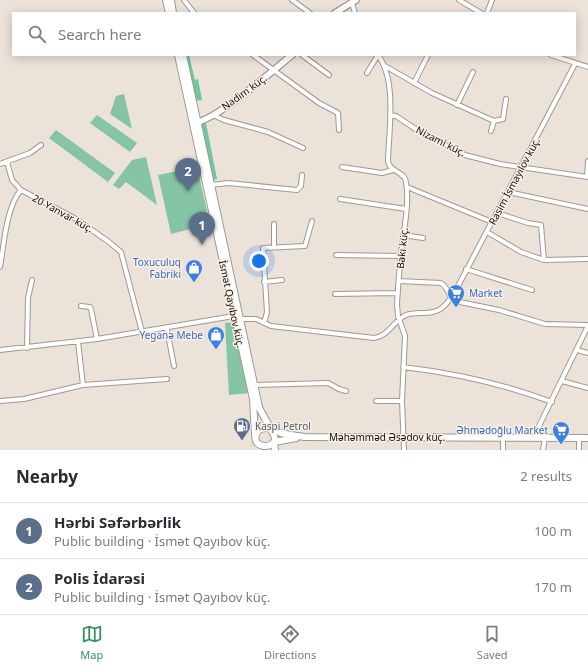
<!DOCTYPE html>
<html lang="en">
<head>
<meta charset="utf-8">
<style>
  :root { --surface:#fff; --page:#f7f7f7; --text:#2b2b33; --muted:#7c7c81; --line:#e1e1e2; --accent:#3a8e60 }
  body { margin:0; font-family:"Noto Sans",sans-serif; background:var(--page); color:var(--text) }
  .you { position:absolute; left:259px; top:261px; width:14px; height:14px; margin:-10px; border:3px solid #fff; border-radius:50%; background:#1a73e8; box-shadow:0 0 0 6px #1a73e833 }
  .badge { display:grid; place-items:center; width:26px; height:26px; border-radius:50%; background:var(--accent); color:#fff; font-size:13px; font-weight:700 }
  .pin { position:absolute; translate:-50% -33px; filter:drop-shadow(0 1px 2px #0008) }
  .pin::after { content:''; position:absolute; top:21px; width:14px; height:12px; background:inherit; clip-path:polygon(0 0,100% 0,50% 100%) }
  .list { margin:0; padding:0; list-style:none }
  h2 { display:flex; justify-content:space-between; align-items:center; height:52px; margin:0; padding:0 16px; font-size:17px }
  h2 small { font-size:13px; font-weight:400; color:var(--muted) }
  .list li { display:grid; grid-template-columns:26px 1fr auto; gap:12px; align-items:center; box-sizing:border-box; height:56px; padding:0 16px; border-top:1px solid var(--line) }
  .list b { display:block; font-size:15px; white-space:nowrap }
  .list p { margin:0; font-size:13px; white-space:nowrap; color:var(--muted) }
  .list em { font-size:13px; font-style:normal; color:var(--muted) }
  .icon { flex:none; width:22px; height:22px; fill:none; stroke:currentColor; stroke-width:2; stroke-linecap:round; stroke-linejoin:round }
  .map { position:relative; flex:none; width:588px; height:450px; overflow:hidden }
  .search { position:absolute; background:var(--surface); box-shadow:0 2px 10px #0003; left:12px; right:12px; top:12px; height:44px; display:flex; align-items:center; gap:10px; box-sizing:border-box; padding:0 14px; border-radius:0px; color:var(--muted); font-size:15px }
  .sheet { height:164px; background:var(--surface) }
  nav { display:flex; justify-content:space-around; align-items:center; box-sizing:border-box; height:56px; border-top:1px solid var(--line); background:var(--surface); font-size:11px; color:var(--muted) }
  nav a { display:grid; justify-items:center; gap:2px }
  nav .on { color:var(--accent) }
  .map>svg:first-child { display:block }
  .green { fill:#85c4a4 }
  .forest { fill:#6ec79d }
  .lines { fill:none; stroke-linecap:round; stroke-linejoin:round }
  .street-casing { stroke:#a09891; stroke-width:6 }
  .secondary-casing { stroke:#a09891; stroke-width:8 }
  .primary-casing { stroke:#a09891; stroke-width:8 }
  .street { stroke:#fff; stroke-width:4 }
  .secondary { stroke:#fff; stroke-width:5.5 }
  .primary { stroke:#fff; stroke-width:6 }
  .labels { text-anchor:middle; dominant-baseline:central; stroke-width:3; stroke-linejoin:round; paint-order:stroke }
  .street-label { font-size:10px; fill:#13100d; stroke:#f9efe7 }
  .shop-label { font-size:10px; fill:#366cbe; stroke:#f9efe7; text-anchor:end }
  .service-label { font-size:10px; fill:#4e5e75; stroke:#f9efe7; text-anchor:start }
</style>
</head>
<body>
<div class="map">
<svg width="588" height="450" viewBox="0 0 588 450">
  <rect width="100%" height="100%" fill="#ebe2da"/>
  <path class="green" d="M124 94 132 129 110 114 116 96Z
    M97 115 137 143 130 152 90 123Z
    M56 130 115 173 108 182 49 138Z
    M146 157 157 205 126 182 119 189 113 185 132 160Z
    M197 167 210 224 171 234 158 175Z
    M234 322 249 393 229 395 225 323Z"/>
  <path class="forest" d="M185 55H189L195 80 198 79 202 100 195 101Z
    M206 123 217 179 213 180 201 125Z"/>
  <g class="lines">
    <g class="street-casing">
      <path id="street" d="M184 0 194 13
        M292 0 310 13
        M459 0 481 13
        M352 3 355 13
        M487 13 492 0
        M253 55 319 103 338 113 339 130
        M302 55 329 75
        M378 55C397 81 389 129 388 160 388 172 405 171 406 182 410 205 403 232 401 255 399 271 398 288 397 304L398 316 405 336 402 401 404 450
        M551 55 588 67
        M385 66 432 93 494 121 503 119 506 99
        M367 73 378 55
        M414 83 428 55
        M457 105 473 72
        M213 115 224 120 268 132 303 148
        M390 115 396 116 417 130 465 155 500 164 588 177
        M491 131 494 121
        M7 162 12 180 21 190 76 219 109 242 121 252 142 332
        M0 164 30 153 41 145
        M342 167 382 173 393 170
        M587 177 588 161
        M211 185 228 183 297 190 301 186 302 175
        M407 187 492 222
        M508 192 588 209
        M340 199 406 209
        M497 213 528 223 541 225 544 260
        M274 224V246
        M487 232 521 252 544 260 588 259
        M403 235 423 238
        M336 255 400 256
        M0 267C4 245 6 207 21 190
        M466 269 532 290
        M399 281 441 283C448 287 448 296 455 301L499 310 545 324 588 325
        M264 282 282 280
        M335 294 398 293
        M81 306 90 307 91 309 97 339
        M240 319H256L271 326 374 338C389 336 393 321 406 315 417 311 432 316 442 308 448 303 453 295 457 288L575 64
        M264 323 267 312 263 248 305 246 312 221
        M167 329 174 366
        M78 342 83 385
        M27 348 28 298 32 280
        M0 350 97 339 234 316
        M577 350 588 353
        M403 367C454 373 504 384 552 402
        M562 381 588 388
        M255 385 328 383 339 389 346 391
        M0 401 24 399 83 385 167 379
        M376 401H402
        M537 438 539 426 588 326
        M503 449V437
        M543 450 545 438
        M579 450V438"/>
    </g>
    <g class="secondary-casing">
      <path id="secondary" d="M335 13 356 0
        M195 123C219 118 271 72 292 55"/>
    </g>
    <g class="primary-casing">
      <path id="primary" d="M166 0 169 13
        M171 0 173 13
        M178 55 253 399 255 435
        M183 55 259 407C262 415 276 435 275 440 271 450 252 447 256 435 257 431 261 428 266 428 271 428 276 431 281 433 289 435 297 436 305 437L588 438
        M275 450 274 442 296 438"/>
    </g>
    <use href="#street" class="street"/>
    <use href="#secondary" class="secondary"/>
    <use href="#primary" class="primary"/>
  </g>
  <defs>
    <g id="shop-pin" transform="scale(0.9)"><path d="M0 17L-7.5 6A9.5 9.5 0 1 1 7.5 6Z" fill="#3f7fe0" stroke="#f9efe7"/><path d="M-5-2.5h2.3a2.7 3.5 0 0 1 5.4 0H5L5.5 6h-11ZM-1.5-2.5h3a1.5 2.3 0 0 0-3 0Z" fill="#fff"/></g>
    <g id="supermarket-pin" transform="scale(0.9)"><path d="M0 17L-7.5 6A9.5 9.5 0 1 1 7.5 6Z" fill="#3f7fe0" stroke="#f9efe7"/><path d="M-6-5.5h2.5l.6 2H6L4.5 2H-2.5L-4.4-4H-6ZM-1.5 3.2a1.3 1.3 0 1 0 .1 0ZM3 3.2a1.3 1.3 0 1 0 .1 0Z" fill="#fff"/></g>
    <g id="fuel-pin" transform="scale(0.9)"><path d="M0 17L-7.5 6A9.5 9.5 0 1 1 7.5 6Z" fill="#5c6f8a" stroke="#f9efe7"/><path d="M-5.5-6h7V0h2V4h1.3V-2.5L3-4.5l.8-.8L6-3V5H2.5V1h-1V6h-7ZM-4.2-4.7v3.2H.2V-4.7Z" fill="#fff"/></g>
  </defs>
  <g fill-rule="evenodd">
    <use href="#shop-pin" x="194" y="268"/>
    <use href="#supermarket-pin" x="456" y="293"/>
    <use href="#shop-pin" x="216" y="335"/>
    <use href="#fuel-pin" x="242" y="426"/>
    <use href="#supermarket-pin" x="561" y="430"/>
  </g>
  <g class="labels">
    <g class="street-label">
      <text transform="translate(244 92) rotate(-36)">Nadim küç.</text>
      <text transform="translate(441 141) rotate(27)">Nizami küç.</text>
      <text transform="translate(514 181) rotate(-62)">Rasim İsmayılov küç.</text>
      <text transform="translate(63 213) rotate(29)">20 Yanvar küç.</text>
      <text transform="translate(402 248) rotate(-84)">Bakı küç.</text>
      <text transform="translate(232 304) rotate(78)">İsmət Qayıbov küç.</text>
      <text x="387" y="437">Məhəmməd Əsədov küç.</text>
    </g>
    <g class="shop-label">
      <text x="181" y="262">Toxuculuq<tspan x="181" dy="12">Fabriki</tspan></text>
      <text x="469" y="293" text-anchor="start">Market</text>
      <text x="203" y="335">Yeganə Mebe</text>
      <text x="548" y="430">Əhmədoğlu Market</text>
    </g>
    <g class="service-label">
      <text x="255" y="426">Kaspi Petrol</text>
    </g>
  </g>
</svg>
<div class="you"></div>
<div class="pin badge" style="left:202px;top:245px;background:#5c6f8a">1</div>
<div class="pin badge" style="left:188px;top:191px;background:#5c6f8a">2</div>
<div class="search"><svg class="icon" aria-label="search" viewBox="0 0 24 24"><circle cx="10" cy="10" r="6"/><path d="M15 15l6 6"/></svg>Search here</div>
</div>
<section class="sheet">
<h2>Nearby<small>2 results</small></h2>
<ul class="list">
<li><span class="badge" style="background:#5c6f8a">1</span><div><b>Hərbi Səfərbərlik</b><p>Public building · İsmət Qayıbov küç.</p></div><em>100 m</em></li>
<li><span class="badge" style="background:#5c6f8a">2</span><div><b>Polis İdarəsi</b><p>Public building · İsmət Qayıbov küç.</p></div><em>170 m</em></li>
</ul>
</section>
<nav>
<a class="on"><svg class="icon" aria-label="map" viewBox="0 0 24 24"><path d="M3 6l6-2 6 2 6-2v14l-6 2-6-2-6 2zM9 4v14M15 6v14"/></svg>Map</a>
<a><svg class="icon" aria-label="directions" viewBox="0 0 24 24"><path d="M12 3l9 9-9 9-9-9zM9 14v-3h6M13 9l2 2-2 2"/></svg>Directions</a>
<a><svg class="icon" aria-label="saved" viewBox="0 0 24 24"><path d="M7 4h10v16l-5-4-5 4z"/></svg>Saved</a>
</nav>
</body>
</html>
